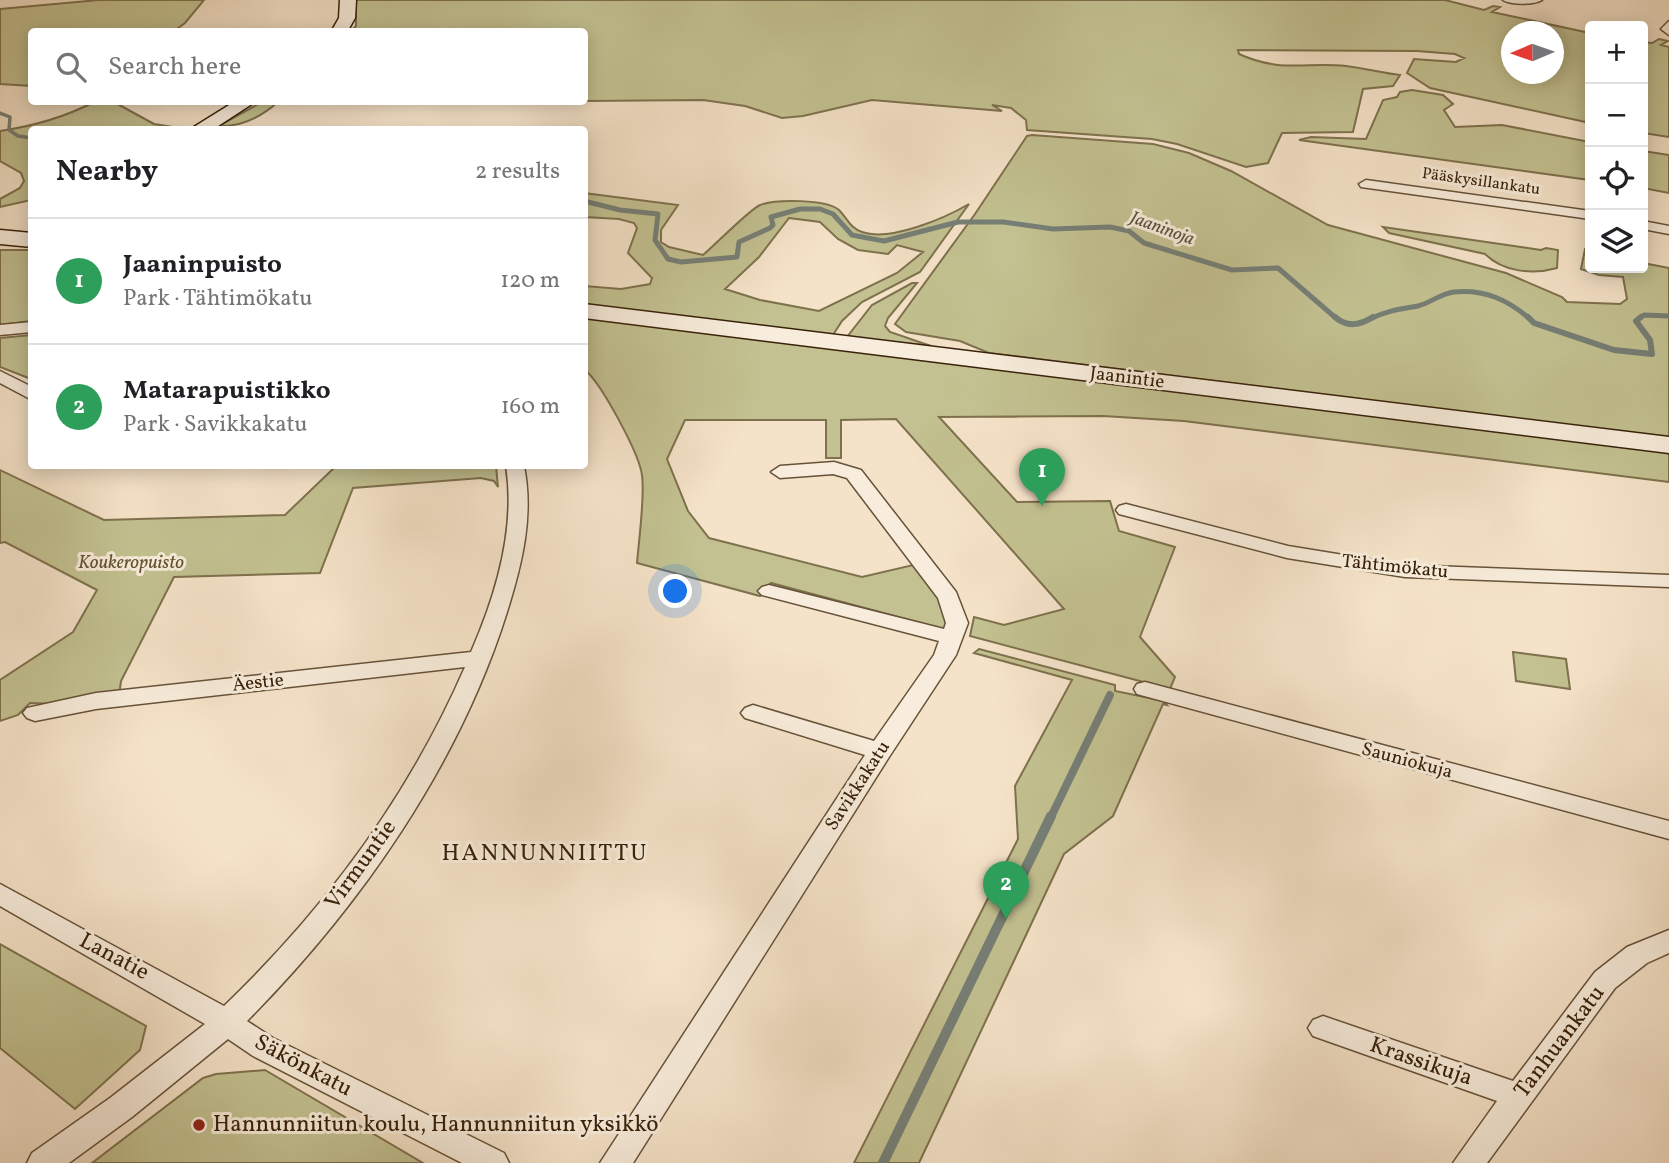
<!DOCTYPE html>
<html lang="en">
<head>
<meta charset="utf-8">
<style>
  :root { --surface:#fff; --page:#f2f2f2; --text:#202124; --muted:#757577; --line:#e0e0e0; --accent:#2563eb }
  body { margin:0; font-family:Vollkorn,serif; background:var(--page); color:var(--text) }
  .controls { position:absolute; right:21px; top:21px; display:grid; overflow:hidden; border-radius:7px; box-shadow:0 4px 18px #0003 }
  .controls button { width:63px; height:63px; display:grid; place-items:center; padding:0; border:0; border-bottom:2px solid var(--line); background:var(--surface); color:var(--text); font:35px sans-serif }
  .compass { position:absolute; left:1501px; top:21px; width:63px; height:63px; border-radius:50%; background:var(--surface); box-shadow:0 4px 18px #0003; rotate:268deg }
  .you { position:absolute; left:676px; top:592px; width:24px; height:24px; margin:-18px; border:5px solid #fff; border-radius:50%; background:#1a73e8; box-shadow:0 0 0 10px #1a73e833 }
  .badge { display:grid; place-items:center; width:46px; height:46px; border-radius:50%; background:var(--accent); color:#fff; font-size:23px; font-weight:700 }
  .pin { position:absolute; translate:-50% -58px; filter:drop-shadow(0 2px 4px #0008) }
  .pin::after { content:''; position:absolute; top:37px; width:24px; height:21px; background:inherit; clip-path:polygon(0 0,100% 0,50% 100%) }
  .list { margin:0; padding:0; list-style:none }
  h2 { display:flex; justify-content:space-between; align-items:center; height:91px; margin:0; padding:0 28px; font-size:30px }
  h2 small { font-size:23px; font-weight:400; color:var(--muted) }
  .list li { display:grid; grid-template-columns:46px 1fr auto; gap:21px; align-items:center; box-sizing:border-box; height:126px; padding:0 28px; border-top:2px solid var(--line) }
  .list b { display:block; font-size:26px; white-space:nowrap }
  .list p { margin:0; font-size:23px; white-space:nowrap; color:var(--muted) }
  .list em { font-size:23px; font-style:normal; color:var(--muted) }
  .icon { flex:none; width:38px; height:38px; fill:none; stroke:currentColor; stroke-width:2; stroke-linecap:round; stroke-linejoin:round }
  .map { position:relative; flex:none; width:1669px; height:1163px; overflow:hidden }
  .search { position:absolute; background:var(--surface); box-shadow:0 4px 18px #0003; left:28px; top:28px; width:560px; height:77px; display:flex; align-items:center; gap:18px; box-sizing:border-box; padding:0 24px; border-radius:7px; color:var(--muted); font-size:26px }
  .panel { position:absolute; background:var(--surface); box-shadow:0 4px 18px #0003; left:28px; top:126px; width:560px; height:343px; border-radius:7px }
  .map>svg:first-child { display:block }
  .green { fill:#c3c191; stroke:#7e714d; stroke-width:2; fill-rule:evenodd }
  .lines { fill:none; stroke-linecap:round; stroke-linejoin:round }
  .stream-far4 { stroke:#767f76; stroke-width:3.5 }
  .stream-far3 { stroke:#767f76; stroke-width:5 }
  .stream-far2 { stroke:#767f76; stroke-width:6 }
  .stream-far1 { stroke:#767f76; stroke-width:8 }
  .stream { stroke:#767f76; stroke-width:10 }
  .street-casing { stroke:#675239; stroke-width:3 }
  .secondary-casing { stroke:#382109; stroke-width:3 }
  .street { fill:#f8eddc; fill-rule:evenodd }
  .secondary { fill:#f8eddc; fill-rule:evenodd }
  .poi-dot { fill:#8f2418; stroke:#f8eddc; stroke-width:2.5 }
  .labels { text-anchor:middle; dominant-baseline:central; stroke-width:6; stroke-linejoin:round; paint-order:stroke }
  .far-street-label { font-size:16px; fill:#382109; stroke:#f8eddc }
  .far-water-label { font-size:18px; font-style:italic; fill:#57503f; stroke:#f8eddc }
  .street-label { font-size:19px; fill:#382109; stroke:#f8eddc }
  .park-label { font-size:19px; font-style:italic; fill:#625132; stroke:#f8eddc }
  .near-street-label { font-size:23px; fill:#382109; stroke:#f8eddc }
  .near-poi-label { font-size:23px; fill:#382109; stroke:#f8eddc; text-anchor:start }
  .near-neighbourhood-label { font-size:24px; letter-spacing:2px; fill:#382109; stroke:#f8eddc }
</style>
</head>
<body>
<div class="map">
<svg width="1669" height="1163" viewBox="0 0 1669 1163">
  <rect width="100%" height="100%" fill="#f5e3c9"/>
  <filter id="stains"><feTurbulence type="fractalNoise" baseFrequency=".00286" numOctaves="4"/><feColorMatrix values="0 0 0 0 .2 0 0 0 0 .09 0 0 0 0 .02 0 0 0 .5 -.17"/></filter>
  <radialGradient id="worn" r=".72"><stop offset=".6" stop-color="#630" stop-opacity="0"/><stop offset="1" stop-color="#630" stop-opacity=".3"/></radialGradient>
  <path class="green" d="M99 0H204L185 23 174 31 32 32 31 86 0 84V9Z
    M356 0H1445L1484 10 1493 6 1500 7 1492 12 1590 33V123L1430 88 1407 73 1414 59 1456 62 1464 58 1455 54 1417 51 1238 50 1239 54C1281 73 1305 62 1346 66 1364 68 1382 73 1400 75L1393 86 1363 89 1353 132 1282 133 1268 163 1246 167 1177 144 1152 139 1027 130 1026 120 1011 108 992 105 1002 111 872 100 803 116 782 118 745 106 703 100 585 101 584 32 351 31 356 26ZM1512 32H1554V74H1512Z
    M1659 39 1668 41 1661 45 1669 47V137L1643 133V42L1652 43Z
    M1412 90 1443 95 1453 104 1444 110 1455 127 1502 125 1590 142V180L1299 140 1311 137 1366 139 1383 100 1397 97 1400 92Z
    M94 102H114L154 124 179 128 32 130 31 200 0 207V199L20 188 24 181 21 173 0 161V131C34 126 63 118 94 102Z
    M262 102H278C261 117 242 127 219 126Z
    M1032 135 1153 144 1189 153 1231 171 1328 225 1506 273 1562 297 1567 302 1620 304 1627 299 1623 277 1599 275 1581 269 1585 249 1590 250V268H1643V263L1669 268V438L989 353 960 341 906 332 895 324 975 214 1027 136Z
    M1643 151 1669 155V193L1643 188Z
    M584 193 678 205 661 230V242L669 247 703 255C715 245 749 210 760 205 776 199 826 199 839 210 847 218 850 228 862 232 890 242 945 218 969 204L920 272 862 302 842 321 833 335 585 305V286L621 289 650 284 652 278 628 253 637 228 634 223 619 219 585 217ZM789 218 820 222 838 239 858 250 888 254 897 245 923 252 897 273 819 311 760 300 725 289 759 257Z
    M1383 227 1541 250 1546 248 1558 250 1557 268C1533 275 1503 272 1485 254L1389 233Z
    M0 250H31V321L0 325Z
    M912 283H917L888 318 885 326 890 332 931 346 847 337 872 305Z
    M584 318 1669 452V482L1184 421 1103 416 939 417 1017 502 1110 501 1119 531 1175 547 1140 637 1175 677 1170 689 970 636 974 617 1004 625 1064 609 896 419 841 420V458H826V420H685L667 459 688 511 709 538 862 577 913 565 947 609V630L771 583 760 596 637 563C639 539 645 496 642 475 639 453 601 383 585 370Z
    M31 335V379L0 367V338Z
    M336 466H496L498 487 494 481 481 478 353 488 320 573 174 577 121 681 119 695 56 704 30 703 18 715 0 721V680L73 632 97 590 5 542 0 543V470L104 520 285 515Z
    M979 649 1115 685V691L1164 701 1167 705 1163 704 1113 816 1064 854 919 1163H854L1018 839 1015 786 1072 680 974 653Z
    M1513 652 1566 659 1570 689 1516 681Z
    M0 944 146 1026 140 1050 75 1109 0 1048Z
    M265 1070 423 1163H92L203 1078 216 1074Z"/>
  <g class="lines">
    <path class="stream-far4" d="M0 113 10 117 9 130 18 136 32 138"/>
    <path class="stream-far3" d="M584 201 620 210 658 214 655 240 668 259 681 262 737 257 739 242 770 228 773 225 771 217 800 209H820L833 214 852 235 884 241 958 222H1003L1053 229 1110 227 1129 231 1144 243 1232 270 1278 268 1337 319
      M1370 319C1385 311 1401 309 1418 306 1430 303 1442 293 1454 292 1485 289 1508 300 1530 319
      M1638 319 1644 315 1669 316"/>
    <path class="stream-far2" d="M1335 317C1348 328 1360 325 1373 317
      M1528 317 1534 323 1614 350 1652 354 1650 340 1636 321 1641 317"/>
    <path class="stream-far1" d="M1051 817 1110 695"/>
    <path class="stream" d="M883 1163 1051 816"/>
    <g class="street-casing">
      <path id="street" d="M1503 0H1542C1534 5 1511 5 1503 0Z
        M1669 21V35L1661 29Z
        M1366 180 1590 211V219L1361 187 1359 184Z
        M1643 221 1669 226V234L1643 229Z
        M32 322V332L0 335V325Z
        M0 371 32 387V400L0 383Z
        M834 462 861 470 956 592 968 623 956 655 889 757 633 1163H600L865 755 745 718 741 713 745 708 753 705 874 741 934 655 939 641 762 595 758 591 762 587 769 585 944 629 946 623 938 598 847 478 833 474 780 478 771 472 780 466Z
        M506 466H524C534 516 522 564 507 612 459 765 360 907 247 1021L273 1038 504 1153 509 1163H462L253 1056 228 1039 132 1117 69 1163H27L32 1153 110 1098 205 1024 0 906V884L224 1006C325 909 409 796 465 667L96 709 35 721 27 718 23 713 27 708 96 693 471 652C496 595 516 528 506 466Z
        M1126 504 1288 546 1405 565 1669 575V587L1405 577 1287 558 1119 514 1116 510 1119 506Z
        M1145 682 1669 821V839L1137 694 1134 689 1137 684Z
        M1669 930V953L1647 963 1615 988 1487 1163H1453L1497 1101 1313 1036 1308 1028 1313 1020 1323 1016 1513 1081 1595 972 1627 947Z"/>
    </g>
    <g class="secondary-casing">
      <path id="secondary" d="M340 0H356L355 18 347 32H331L339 18Z
        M234 102H255L212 130H189Z
        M0 230 32 233V247L0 244Z
        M584 304 1669 437V453L584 318Z"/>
    </g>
    <use href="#street" class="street"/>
    <use href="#secondary" class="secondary"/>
  </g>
  <circle class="poi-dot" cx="199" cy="1125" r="7"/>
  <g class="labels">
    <g class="far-street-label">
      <text transform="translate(1481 182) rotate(8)">Pääskysillankatu</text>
    </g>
    <g class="far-water-label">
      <text transform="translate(1162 229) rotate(20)">Jaaninoja</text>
    </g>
    <g class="street-label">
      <text transform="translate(1127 378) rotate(7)">Jaanintie</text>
      <text transform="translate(1395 567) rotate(6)">Tähtimökatu</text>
      <text transform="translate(258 683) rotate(-6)">Äestie</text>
      <text transform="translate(1407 761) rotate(15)">Sauniokuja</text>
      <text transform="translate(858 786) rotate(-57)">Savikkakatu</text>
    </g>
    <g class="park-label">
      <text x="131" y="563">Koukeropuisto</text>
    </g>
    <g class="near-street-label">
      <text transform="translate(361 865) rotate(-54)">Virmuntie</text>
      <text transform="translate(114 957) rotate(28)">Lanatie</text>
      <text transform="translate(1560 1042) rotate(-53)">Tanhuankatu</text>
      <text transform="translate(1421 1062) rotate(19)">Krassikuja</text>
      <text transform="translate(303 1066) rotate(28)">Säkönkatu</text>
    </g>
    <g class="near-poi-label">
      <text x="213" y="1125">Hannunniitun koulu, Hannunniitun yksikkö</text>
    </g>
    <g class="near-neighbourhood-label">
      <text x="545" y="854">HANNUNNIITTU</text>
    </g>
  </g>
  <rect width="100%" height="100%" filter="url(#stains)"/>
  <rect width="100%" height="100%" fill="url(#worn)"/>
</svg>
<div class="controls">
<button>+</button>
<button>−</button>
<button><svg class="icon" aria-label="locate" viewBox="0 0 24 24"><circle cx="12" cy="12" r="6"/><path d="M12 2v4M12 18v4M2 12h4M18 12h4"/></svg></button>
<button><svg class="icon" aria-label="layers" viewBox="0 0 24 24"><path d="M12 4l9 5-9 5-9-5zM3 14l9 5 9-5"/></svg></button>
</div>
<svg class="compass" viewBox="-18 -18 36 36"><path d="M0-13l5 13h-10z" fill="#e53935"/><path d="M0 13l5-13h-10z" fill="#757577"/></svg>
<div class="you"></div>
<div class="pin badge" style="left:1042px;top:506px;background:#2e9e5b">1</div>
<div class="pin badge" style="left:1006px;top:919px;background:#2e9e5b">2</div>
<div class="search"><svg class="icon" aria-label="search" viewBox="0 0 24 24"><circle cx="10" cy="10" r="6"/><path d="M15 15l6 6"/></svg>Search here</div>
<section class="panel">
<h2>Nearby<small>2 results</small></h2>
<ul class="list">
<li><span class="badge" style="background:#2e9e5b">1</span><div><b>Jaaninpuisto</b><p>Park · Tähtimökatu</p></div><em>120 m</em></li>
<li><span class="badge" style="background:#2e9e5b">2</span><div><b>Matarapuistikko</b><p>Park · Savikkakatu</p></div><em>160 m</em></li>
</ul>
</section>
</div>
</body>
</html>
